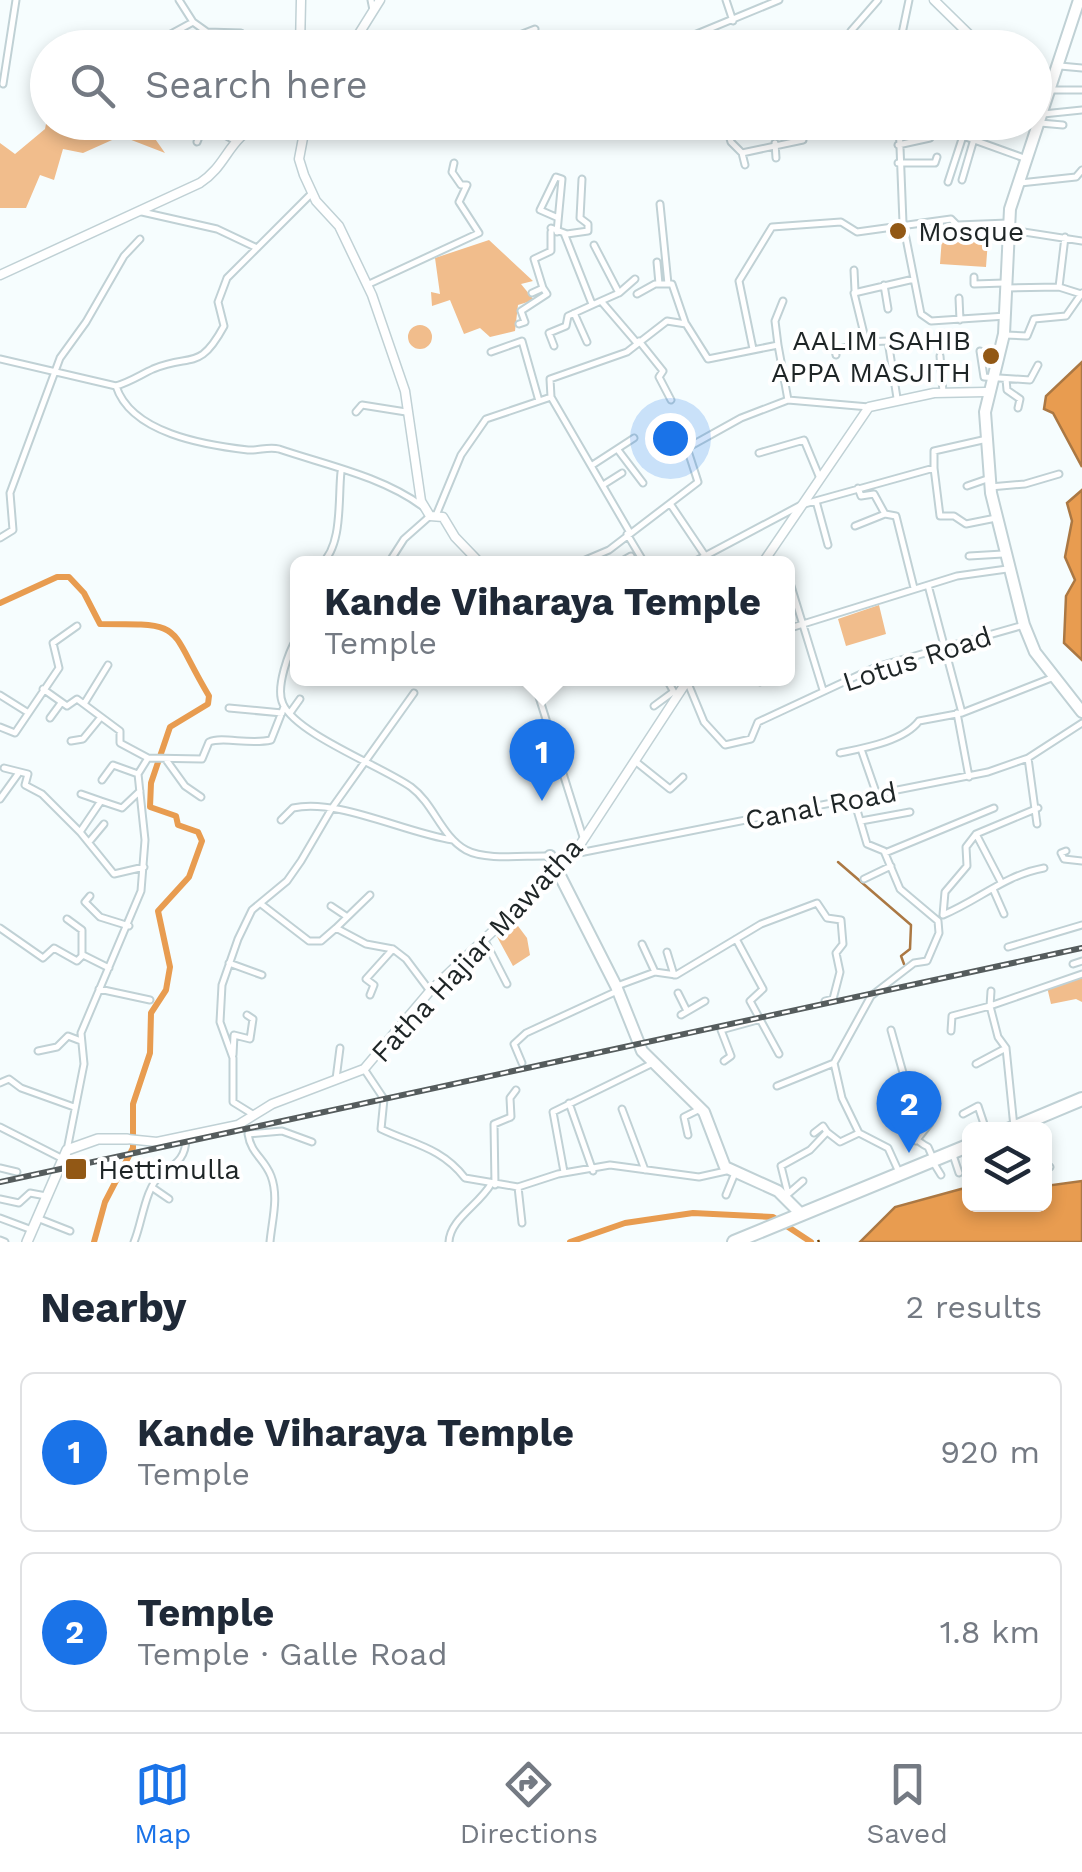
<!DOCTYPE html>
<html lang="en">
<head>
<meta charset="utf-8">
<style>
  :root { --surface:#fff; --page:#f6f6f7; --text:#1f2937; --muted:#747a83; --line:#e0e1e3; --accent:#1a73e8 }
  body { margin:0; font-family:"Work Sans",sans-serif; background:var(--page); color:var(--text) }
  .controls { position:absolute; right:30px; bottom:30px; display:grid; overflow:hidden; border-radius:15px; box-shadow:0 5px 15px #0003 }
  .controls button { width:90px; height:90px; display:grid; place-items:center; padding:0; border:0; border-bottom:2px solid var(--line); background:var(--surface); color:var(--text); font:50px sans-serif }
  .you { position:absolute; left:670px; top:438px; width:35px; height:35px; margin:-25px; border:8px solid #fff; border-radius:50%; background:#1a73e8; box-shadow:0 0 0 15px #1a73e833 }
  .badge { display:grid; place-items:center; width:65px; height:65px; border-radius:50%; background:var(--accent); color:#fff; font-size:32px; font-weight:700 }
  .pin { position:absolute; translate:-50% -82px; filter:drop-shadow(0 2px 5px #0008) }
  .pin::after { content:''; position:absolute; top:52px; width:35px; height:30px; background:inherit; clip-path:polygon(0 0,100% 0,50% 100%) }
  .popup { position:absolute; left:290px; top:556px; width:505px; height:130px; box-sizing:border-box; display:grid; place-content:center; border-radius:15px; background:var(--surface); filter:drop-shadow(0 2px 8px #0005); font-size:32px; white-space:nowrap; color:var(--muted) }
  .popup b { font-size:38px; color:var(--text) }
  .popup::after { content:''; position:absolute; left:50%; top:100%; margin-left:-20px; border:20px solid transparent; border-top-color:var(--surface) }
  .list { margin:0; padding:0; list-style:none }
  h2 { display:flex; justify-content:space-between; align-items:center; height:130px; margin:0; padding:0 40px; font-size:42px }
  h2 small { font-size:32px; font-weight:400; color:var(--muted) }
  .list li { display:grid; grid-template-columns:65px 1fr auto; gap:30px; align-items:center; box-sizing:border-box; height:160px; margin:0 20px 20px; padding:0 20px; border:2px solid var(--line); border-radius:15px }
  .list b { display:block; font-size:38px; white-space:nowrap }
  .list p { margin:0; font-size:32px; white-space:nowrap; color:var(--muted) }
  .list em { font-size:32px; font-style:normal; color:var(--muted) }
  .icon { flex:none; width:55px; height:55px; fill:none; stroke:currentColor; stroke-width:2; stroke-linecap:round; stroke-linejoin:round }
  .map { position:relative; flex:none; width:1082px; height:1242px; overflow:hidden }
  .search { position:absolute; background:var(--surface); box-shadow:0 5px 15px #0003; left:30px; right:30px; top:30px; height:110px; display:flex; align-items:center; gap:25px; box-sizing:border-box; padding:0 35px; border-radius:55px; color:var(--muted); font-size:38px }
  .sheet { height:490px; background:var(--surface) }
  nav { display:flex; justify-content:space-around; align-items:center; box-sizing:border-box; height:140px; border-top:2px solid var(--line); background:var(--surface); font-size:28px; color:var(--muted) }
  nav a { display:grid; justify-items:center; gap:5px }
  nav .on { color:var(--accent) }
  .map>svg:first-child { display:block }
  .green { fill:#f1bd8c }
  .water { fill:#e89c50; stroke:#ab7843; stroke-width:2.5 }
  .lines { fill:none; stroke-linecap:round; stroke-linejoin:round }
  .stream { stroke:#ab7843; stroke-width:2.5 }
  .river { stroke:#e89c50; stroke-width:6 }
  .ferry { stroke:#6f3e00; stroke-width:2.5; stroke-dasharray:12 10; stroke-linecap:butt }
  .minor-casing { stroke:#c0d1d5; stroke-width:9 }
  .tertiary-casing { stroke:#c0d1d5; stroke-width:11 }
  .secondary-casing { stroke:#c0d1d5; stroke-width:12 }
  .primary-casing { stroke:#c0d1d5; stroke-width:14 }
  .trunk-casing { stroke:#c0d1d5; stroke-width:16 }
  .minor { stroke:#fff; stroke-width:5 }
  .tertiary { stroke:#fff; stroke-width:8 }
  .secondary { stroke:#fff; stroke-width:9 }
  .primary { stroke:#fff; stroke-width:10 }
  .trunk { stroke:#fff; stroke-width:12 }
  .rail-casing { stroke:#555c5d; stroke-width:6 }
  .rail { stroke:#fff; stroke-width:2.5; stroke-dasharray:8; stroke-linecap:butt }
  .poi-dot { fill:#925815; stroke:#fff; stroke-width:4 }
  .labels { text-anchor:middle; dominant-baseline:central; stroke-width:8; stroke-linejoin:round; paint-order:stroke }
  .poi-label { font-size:28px; fill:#1e2526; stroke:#fff; text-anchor:start }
  .street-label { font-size:28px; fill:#1e2526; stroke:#fff }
</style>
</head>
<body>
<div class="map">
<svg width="1082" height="1242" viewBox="0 0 1082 1242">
  <rect width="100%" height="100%" fill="#f6fdfe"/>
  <path class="green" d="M47 119 144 123 165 153 121 136 83 153 63 149 54 180 40 175 26 208H0V143L15 154 45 129Z
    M942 237 988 240 986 267 940 264Z
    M489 240 533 281 521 284 534 300 518 305 515 331 490 337 480 328 464 334 450 300 432 306 431 292 440 294 435 258Z
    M408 337a12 12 0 1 1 24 0a12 12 0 1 1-24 0Z
    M879 605 886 634 846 646 838 619Z
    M512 918 527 938 530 955 513 966 495 933Z
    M1082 977V1002L1076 999 1051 1004 1047 987Z"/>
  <path class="water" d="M1082 362V467L1053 413 1044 409 1046 396Z
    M1082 490V660L1064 643 1066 596 1075 580 1065 557 1072 521 1067 503Z
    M1082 1181V1242H860L895 1207 961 1189 969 1188 970 1204H1044L1045 1186Z"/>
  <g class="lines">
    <path class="stream" d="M838 862 911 925 910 949 901 956 904 964"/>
    <path class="river" d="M0 603 57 577H69L84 593 100 624C188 624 166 624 209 696L208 704 170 727 151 783 150 807 176 816 178 825 198 832 202 841 189 877 158 911 170 967 166 990 151 1013 150 1053 133 1104V1148L105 1202 94 1242
      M570 1242 625 1223 693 1213 773 1217 811 1242"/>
    <path class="ferry" d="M818 1240 819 1242"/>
    <g class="minor-casing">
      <path id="minor" d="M179 0 193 22
        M371 0 373 10
        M726 0 733 21
        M711 29 719 48
        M171 34 193 22 207 32 241 33 244 39 236 48
        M486 48 535 29
        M688 48 687 38 779 0
        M866 48 851 31 878 0
        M899 48 909 0
        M1060 66 1082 68
        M3 84 16 0
        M1052 90H1082
        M1043 114 1082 110
        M201 122 234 140
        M725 122 731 142 742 153
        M899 122 903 223 921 314 931 321 1006 316
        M1040 123 1063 125
        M197 142 204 124
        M775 143 776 158
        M898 145 930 138
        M898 163H935L937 157
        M745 165 742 153 803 140V122
        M962 180 974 139
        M948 182 963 136 1024 158
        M1020 183 1076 177 1082 170
        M660 204 668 284
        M142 212 217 229 257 248
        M556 217 540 210 556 177 562 179 557 232
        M551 228 567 234 588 231V224L580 218 582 179
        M1011 230 1082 241
        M564 233 592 304
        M594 245 619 293 601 301
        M657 262 659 284
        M854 270 855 291
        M974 277V284L1004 283
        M367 285 479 233 459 202 467 185H461L452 172 454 163
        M884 285 888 309
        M1059 287 1081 294
        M1007 288 1059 287 1065 237
        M532 293 543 288 534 259 551 251V232
        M619 293 635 279
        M637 294 655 284H672L685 322
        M959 298 960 320
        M574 313 587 342
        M519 324 525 322 521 311 547 294 543 288
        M1005 335 1027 336 1034 319 1066 316 1082 293
        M639 341 663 371 659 377 671 400
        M778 345 775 321 783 301
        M554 346 549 333 566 326 568 316 601 301 637 343
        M753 349 739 281 772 227 841 222 857 232 951 219 957 225 1008 223
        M980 351 984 377 1030 380 1038 365
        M491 352 522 341 539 401
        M836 355 835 350 866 342
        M940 356 943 392
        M0 359 116 386C131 433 204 445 248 450 259 451 268 446 279 449 326 465 381 476 422 506
        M1006 379 1007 390 1020 399 1018 408
        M116 386C130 382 140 375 153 369 192 353 199 372 224 326L218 302 227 278 312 193
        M551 397 629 531
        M897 398 888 341 866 342 854 293 914 279
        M356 412 362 405 406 412
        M618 450 643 483
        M759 453 804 440 819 476
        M594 464 634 438
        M934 468V451L987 439
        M603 485 622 473
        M967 486 990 478
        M990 487 1025 484 1059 474
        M858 488 861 496 874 494 885 514 896 516 914 588
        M816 501 828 545
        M671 505 704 554
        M437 513 461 455 486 419 551 397 550 379 627 352 667 321 686 324 708 359 778 345 788 400
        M855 526 885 514
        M627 534 645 564
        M0 538 13 530 10 493 60 358 86 322 124 256 140 239
        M969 556 1003 554
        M321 564C343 546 338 498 341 472
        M388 564 404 539 430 516
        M576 564 609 550 698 482 687 448 741 418 788 400 869 407
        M617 564 631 556
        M690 564 801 505 934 468 940 516H954L966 524 996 518
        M928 585 962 713
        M791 586 823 690
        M787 629 957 576 1007 569
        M297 638C289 651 275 688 283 704 296 734 383 767 411 787 434 804 441 836 466 850 486 861 527 855 550 856
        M533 678 583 837
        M666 678 675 694
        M759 678 760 682
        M687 681 704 722 725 745 751 739 758 722 876 667 1024 625
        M43 689 67 706 77 699 120 731V743L148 758
        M0 695 27 712
        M84 704 108 665
        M654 706 673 692
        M229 708 282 713
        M290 713 300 699
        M957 713 969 777
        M50 718 61 703
        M0 727 15 733 59 668 53 643 77 626
        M71 741 83 739 101 717
        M861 749 877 795
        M840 753C864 748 904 741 919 721L962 713 1054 677
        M1028 758 1037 824
        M167 761 185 786 201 797
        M635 761 670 789 683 777
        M4 768 28 774 25 785 42 794 80 832 101 801 122 808 140 791
        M102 780 113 765 138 774
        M81 794 101 801
        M0 799 18 774
        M281 820 293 808C338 798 405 833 453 840
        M861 821 910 812
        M80 832 114 874 144 867
        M976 834 1001 882
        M89 842 104 824
        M1066 851 1061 853 1064 859 1082 861
        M885 853 994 808
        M574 854 988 772 1028 758 1082 723
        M864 879 891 866
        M993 889 1004 914
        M90 896 85 902 100 917 129 926
        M261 904 309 941H321L336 928 366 944 393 949 406 959 430 991
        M331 906 346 916
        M943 915 945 892 967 866 966 847 976 834 1038 808
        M943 915C979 900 1005 875 1044 868
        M67 919 82 930V955
        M0 928 43 958 54 948 77 961 83 955 109 968
        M336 928 370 895
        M736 939 763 989 750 1001 779 1054
        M485 941 507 984
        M1008 947 1082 925
        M667 952 674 975
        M229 963 262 975
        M1073 964 1082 961
        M655 972 676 975 761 924 817 903 827 918 841 920 843 944 836 953 840 972 833 999 825 1001
        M617 986 655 972 642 944
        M99 989 150 1000
        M678 993 687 1011
        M370 995 374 985 366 979 393 949
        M681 1015 705 1001
        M891 1030 905 1080C888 1102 905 1136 928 1147L932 1156
        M951 1031 952 1016 990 1006 991 991
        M38 1051 57 1047 68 1036 81 1041
        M233 1055 234 1035 250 1039 253 1019 247 1015
        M724 1061 731 1056 721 1030 761 1019
        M522 1063 514 1044 526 1033 615 992
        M834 1063 842 1098 859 1133 888 1148 898 1170
        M976 1064 1006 1048
        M364 1069 384 1099 381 1129C412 1144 441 1147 465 1178L518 1187 558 1174 610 1165 699 1177 726 1171
        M336 1079 340 1048
        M0 1083 9 1079 21 1088 74 1107
        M777 1086 834 1063 871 996 914 963 927 961 939 933 938 921 900 889 884 851 867 844 854 800
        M569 1103 593 1171
        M622 1109 645 1170
        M963 1114 978 1106 986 1130
        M254 1115 233 1102V1058L220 1022 222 985 238 939 252 910 287 881 301 861 332 808 414 693
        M0 1127 63 1159
        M1014 1127 1006 1048 998 1037 990 1006 1082 974
        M814 1133 823 1126 827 1132
        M688 1135 684 1117 698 1110
        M916 1141 930 1123
        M67 1150 84 1064 81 1033 141 891 145 840 138 774 148 758 202 759 209 742C222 736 249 745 271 740L284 707
        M953 1155 959 1173
        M933 1162 941 1175
        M1044 1166 1050 1167
        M0 1168 17 1172
        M564 1172 553 1112 651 1064
        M495 1185 494 1124 511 1117 510 1098 516 1090
        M518 1187 522 1223
        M153 1188 169 1199
        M788 1194 781 1166 810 1150 827 1132 840 1142 859 1133
        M788 1194 803 1181
        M726 1195 735 1173
        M0 1199 19 1203 30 1193 46 1196
        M0 1218 32 1230
        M37 1218 70 1231
        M0 1240 5 1242
        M134 1242C142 1224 145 1187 161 1175 175 1164 186 1159 186 1138
        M270 1242C272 1220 279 1197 271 1176 264 1158 251 1154 248 1134L282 1131 312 1142
        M449 1242C450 1219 479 1205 491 1184"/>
    </g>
    <g class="tertiary-casing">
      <path id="tertiary" d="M934 0 983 48
        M300 48 301 0
        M350 48 380 0
        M306 122 299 159 304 175 316 201 339 226 372 295 405 391 421 501 430 516 443 517 455 537 481 564
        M0 275 200 183C229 164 227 137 264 122
        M762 564 869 407 934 393 986 392
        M127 1139 157 1142 238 1125 272 1104 364 1069 430 991 574 854 689 678"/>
    </g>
    <g class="secondary-casing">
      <path id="secondary" d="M27 1242 67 1150 98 1139H127"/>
    </g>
    <g class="primary-casing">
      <path id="primary" d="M1079 0 1010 209 1004 334 985 412 991 493 1024 625 1035 652 1082 712
        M550 856 616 986 642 1051 704 1112 725 1167 778 1191 800 1213"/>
    </g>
    <g class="trunk-casing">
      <path id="trunk" d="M1008 1130 1082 1099
        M734 1242 970 1145"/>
    </g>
    <use href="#minor" class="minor"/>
    <use href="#tertiary" class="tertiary"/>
    <use href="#secondary" class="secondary"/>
    <use href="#primary" class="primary"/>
    <use href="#trunk" class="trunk"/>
    <g class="rail-casing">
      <path id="rail" d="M0 1182 1082 948"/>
    </g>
    <use href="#rail" class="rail"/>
  </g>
  <g class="poi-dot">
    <circle cx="898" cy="231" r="10"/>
    <circle cx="991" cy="356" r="10"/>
    <rect x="64" y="1157" width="24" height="24" rx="5"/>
  </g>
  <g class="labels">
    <g class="poi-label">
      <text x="918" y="231">Mosque</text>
      <text x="971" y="340" text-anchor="end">AALIM SAHIB<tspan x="971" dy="32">APPA MASJITH</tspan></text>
      <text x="98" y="1169">Hettimulla</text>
    </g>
    <g class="street-label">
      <text transform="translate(917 659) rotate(-18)">Lotus Road</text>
      <text transform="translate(821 806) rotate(-11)">Canal Road</text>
      <text transform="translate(477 950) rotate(-47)">Fatha Hajiar Mawatha</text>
    </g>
  </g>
</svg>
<div class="controls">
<button><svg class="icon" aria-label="layers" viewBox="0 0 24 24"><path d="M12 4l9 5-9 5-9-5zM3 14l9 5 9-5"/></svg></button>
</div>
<div class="you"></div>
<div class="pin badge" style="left:542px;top:801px">1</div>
<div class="popup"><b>Kande Viharaya Temple</b>Temple</div>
<div class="pin badge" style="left:909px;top:1153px">2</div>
<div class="search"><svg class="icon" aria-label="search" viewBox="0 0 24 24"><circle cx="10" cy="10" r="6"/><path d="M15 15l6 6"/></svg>Search here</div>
</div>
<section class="sheet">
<h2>Nearby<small>2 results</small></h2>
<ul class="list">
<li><span class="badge">1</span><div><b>Kande Viharaya Temple</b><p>Temple</p></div><em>920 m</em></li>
<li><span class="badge">2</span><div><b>Temple</b><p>Temple · Galle Road</p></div><em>1.8 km</em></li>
</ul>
</section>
<nav>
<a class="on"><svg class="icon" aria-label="map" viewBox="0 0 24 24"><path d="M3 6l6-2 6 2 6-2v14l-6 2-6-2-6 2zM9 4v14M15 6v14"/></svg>Map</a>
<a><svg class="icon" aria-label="directions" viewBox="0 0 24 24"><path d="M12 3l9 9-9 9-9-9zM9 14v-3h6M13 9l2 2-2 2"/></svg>Directions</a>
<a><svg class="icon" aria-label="saved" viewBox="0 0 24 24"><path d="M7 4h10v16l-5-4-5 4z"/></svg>Saved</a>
</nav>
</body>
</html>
